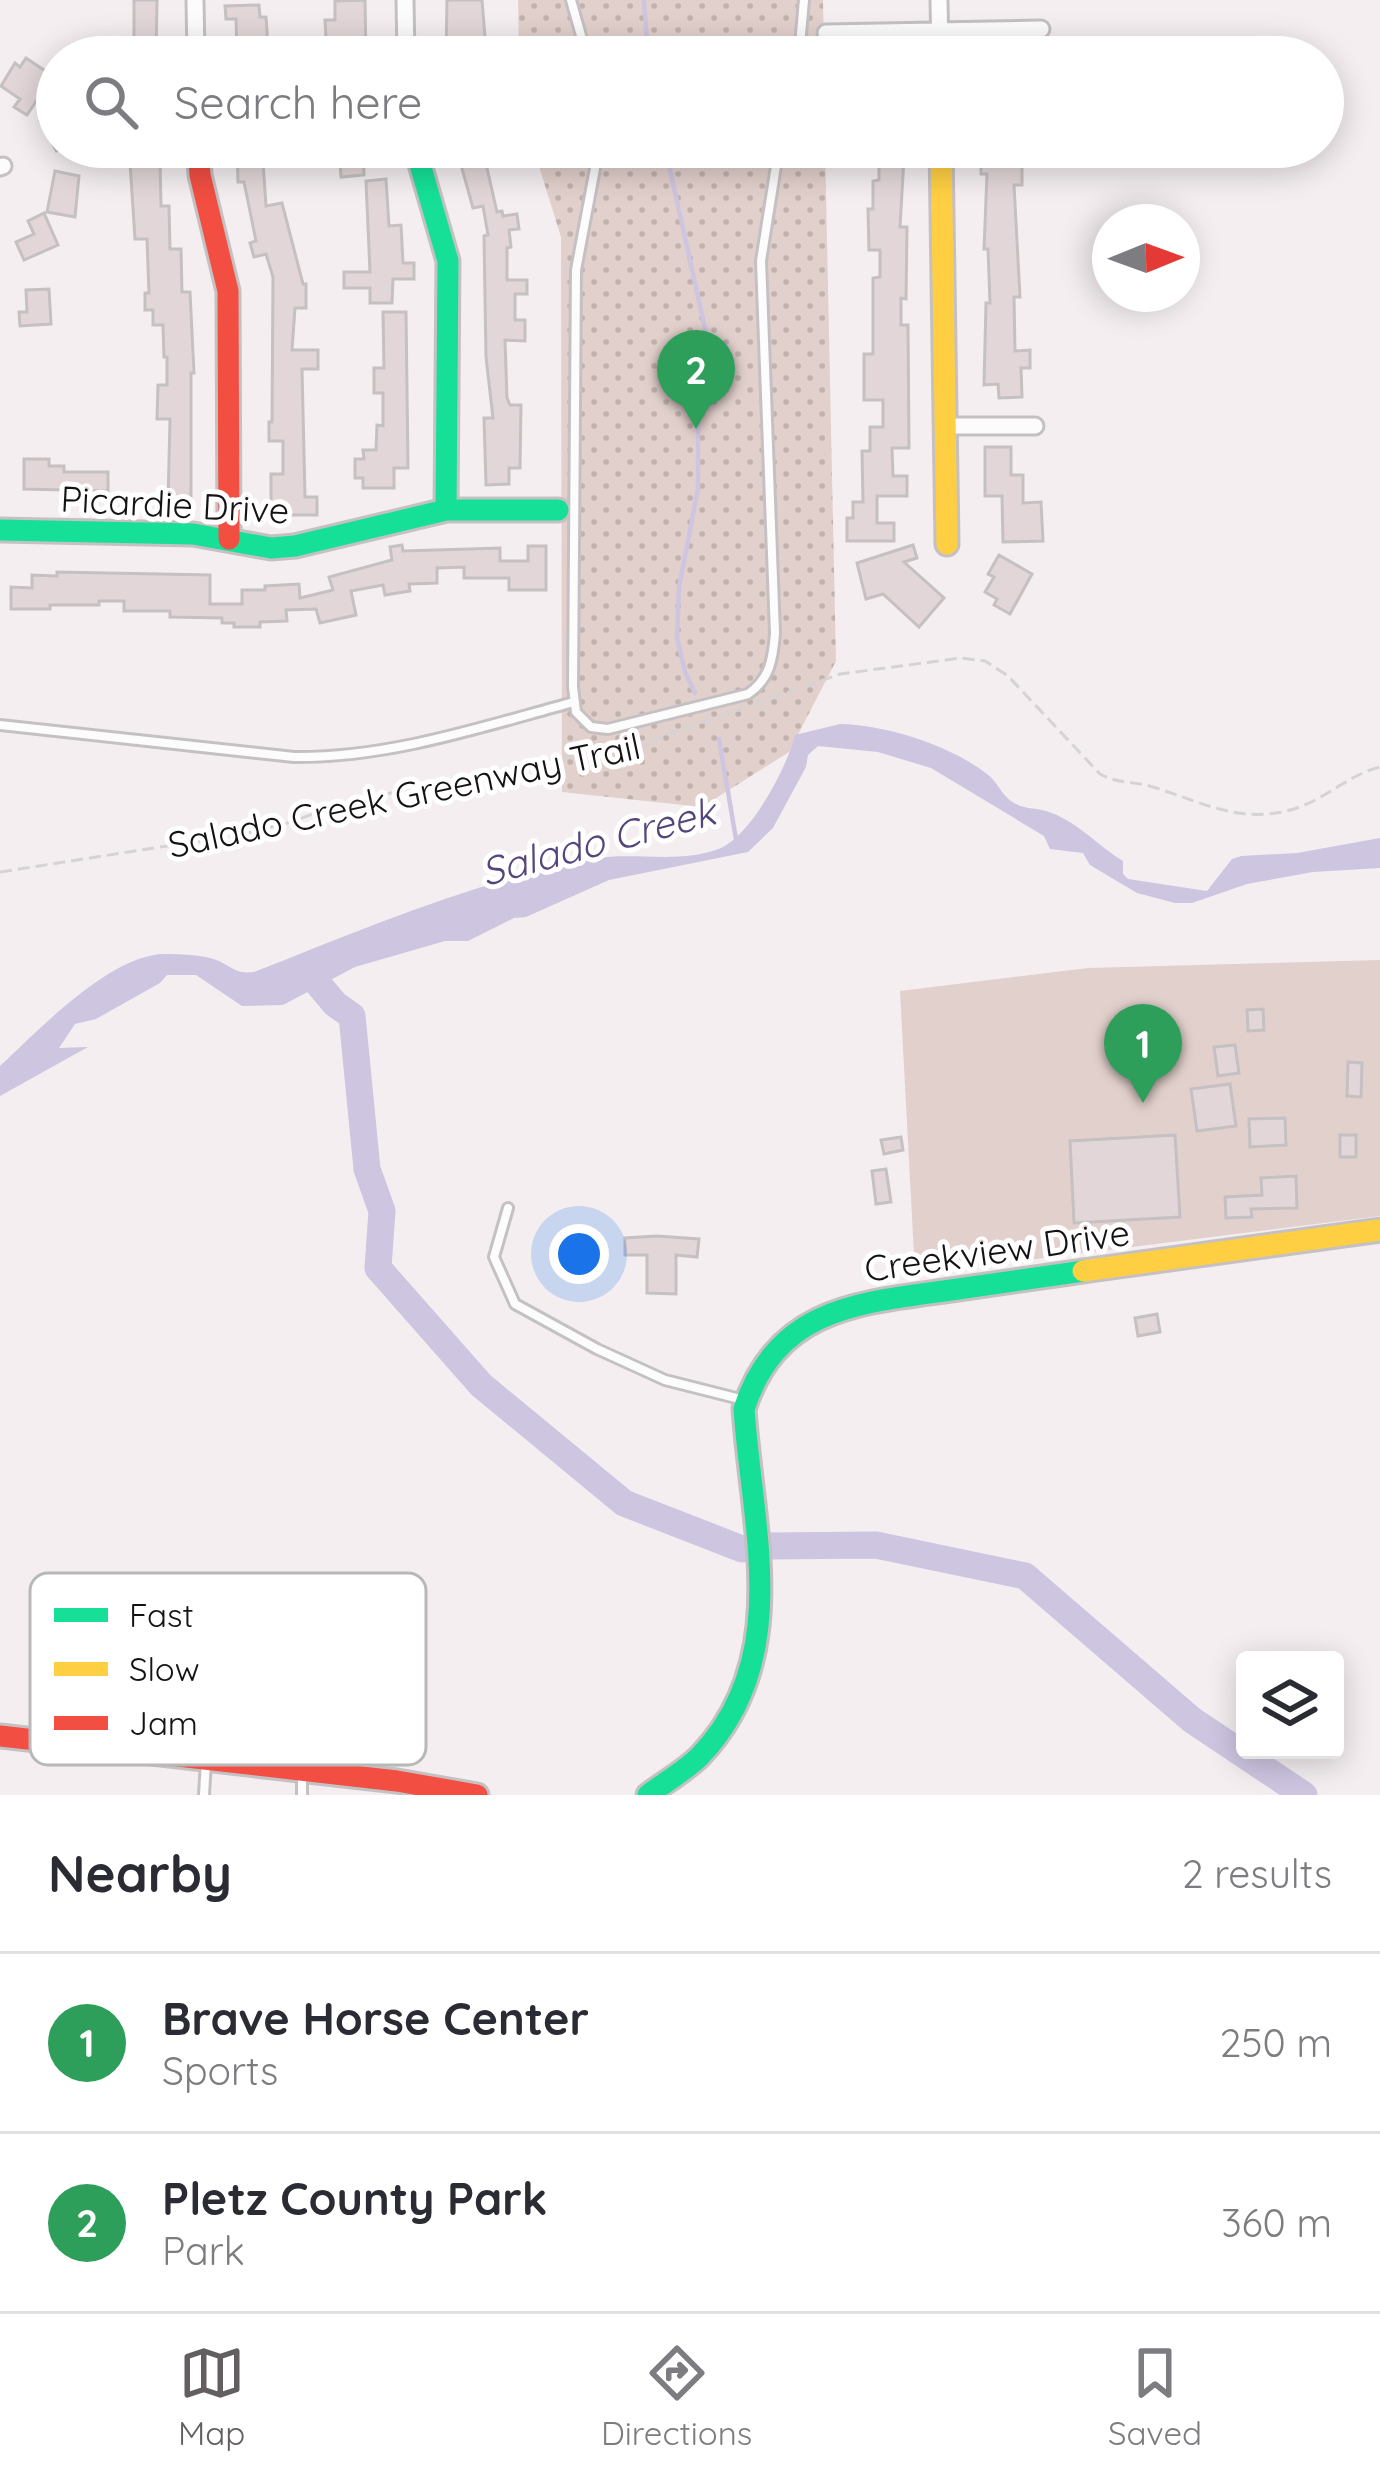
<!DOCTYPE html>
<html lang="en">
<head>
<meta charset="utf-8">
<style>
  :root { --surface:#fff; --page:#f2f2f3; --text:#2b2b33; --muted:#7c7c81; --line:#e1e1e2; --accent:#635f61 }
  body { margin:0; font-family:Quicksand,sans-serif; background:var(--page); color:var(--text) }
  .controls { position:absolute; right:36px; bottom:36px; display:grid; overflow:hidden; border-radius:12px; box-shadow:0 6px 30px #0003 }
  .controls button { width:108px; height:108px; display:grid; place-items:center; padding:0; border:0; border-bottom:3px solid var(--line); background:var(--surface); color:var(--text); font:60px sans-serif }
  .compass { position:absolute; left:1092px; top:204px; width:108px; height:108px; border-radius:50%; background:var(--surface); box-shadow:0 6px 30px #0003; rotate:89deg }
  .you { position:absolute; left:579px; top:1254px; width:42px; height:42px; margin:-30px; border:9px solid #fff; border-radius:50%; background:#1a73e8; box-shadow:0 0 0 18px #1a73e833 }
  .badge { display:grid; place-items:center; width:78px; height:78px; border-radius:50%; background:var(--accent); color:#fff; font-size:39px; font-weight:700 }
  .pin { position:absolute; translate:-50% -99px; filter:drop-shadow(0 3px 6px #0008) }
  .pin::after { content:''; position:absolute; top:63px; width:42px; height:36px; background:inherit; clip-path:polygon(0 0,100% 0,50% 100%) }
  .list { margin:0; padding:0; list-style:none }
  h2 { display:flex; justify-content:space-between; align-items:center; height:156px; margin:0; padding:0 48px; font-size:51px }
  h2 small { font-size:39px; font-weight:400; color:var(--muted) }
  .list li { display:grid; grid-template-columns:78px 1fr auto; gap:36px; align-items:center; box-sizing:border-box; height:180px; padding:0 48px; border-top:3px solid var(--line) }
  .list b { display:block; font-size:45px; white-space:nowrap }
  .list p { margin:0; font-size:39px; white-space:nowrap; color:var(--muted) }
  .list em { font-size:39px; font-style:normal; color:var(--muted) }
  .icon { flex:none; width:66px; height:66px; fill:none; stroke:currentColor; stroke-width:2; stroke-linecap:round; stroke-linejoin:round }
  .map { position:relative; flex:none; width:1380px; height:1795px; overflow:hidden }
  .search { position:absolute; background:var(--surface); box-shadow:0 6px 30px #0003; left:36px; right:36px; top:36px; height:132px; display:flex; align-items:center; gap:30px; box-sizing:border-box; padding:0 42px; border-radius:66px; color:var(--muted); font-size:45px }
  .sheet { height:516px; background:var(--surface) }
  nav { display:flex; justify-content:space-around; align-items:center; box-sizing:border-box; height:168px; border-top:3px solid var(--line); background:var(--surface); font-size:33px; color:var(--muted) }
  nav a { display:grid; justify-items:center; gap:6px }
  nav .on { color:var(--accent) }
  .map>svg:first-child { display:block }
  .park { fill:url(#park-dots) }
  .garden { fill:#e2d0cc }
  .water { fill:#cec5e1 }
  .lines { fill:none; stroke-linecap:round; stroke-linejoin:round }
  .stream { stroke:#cec5e1; stroke-width:4.5 }
  .river { stroke:#cec5e1; stroke-width:27 }
  .building { fill:#e2d6d8; stroke:#c5c0c2; stroke-width:3 }
  .lane-casing { stroke:#c5c1c3; stroke-width:14 }
  .street-casing { stroke:#c5c1c3; stroke-width:21 }
  .fast-casing { stroke:#c5c1c3; stroke-width:27 }
  .slow-casing { stroke:#c5c1c3; stroke-width:27 }
  .jam-casing { stroke:#c5c1c3; stroke-width:27 }
  .path { stroke:#d5d3d3; stroke-width:3; stroke-dasharray:12 6; stroke-linecap:butt }
  .lane { stroke:#fdfcfd; stroke-width:8 }
  .street { stroke:#fdfcfd; stroke-width:15 }
  .fast { stroke:#16e098; stroke-width:21 }
  .slow { stroke:#ffcf43; stroke-width:21 }
  .jam { stroke:#f24e42; stroke-width:21 }
  .labels { text-anchor:middle; dominant-baseline:central; stroke-width:10; stroke-linejoin:round; paint-order:stroke }
  .street-label { font-size:36px; fill:#151213; stroke:#fff }
  .water-label { font-size:39px; font-style:italic; fill:#56457a; stroke:#fff }
  .key { fill:#fff; stroke:#b9b8b8; stroke-width:3 }
  .key-label { font-size:33px; fill:#151213 }
</style>
</head>
<body>
<div class="map">
<svg width="1380" height="1795" viewBox="0 0 1380 1795">
  <defs>
    <pattern id="park-dots" width="8" height="8" patternUnits="userSpaceOnUse" patternTransform="scale(3)"><rect width="8" height="8" fill="#e2d0cc"/><path d="M2 2h.1M6 6h.1" fill="none" stroke="#c1b2ae" stroke-width="1.8" stroke-linecap="round"/></pattern>
  </defs>
  <rect width="100%" height="100%" fill="#f4eef1"/>
  <path class="park" d="M518 0H823L824 57H519Z
    M533 147H825L836 661 789 752 702 807 562 792 561 237Z"/>
  <path class="garden" d="M1380 960V1216L915 1274 900 991 1088 968Z"/>
  <path class="water" d="M840 724C886 725 950 745 987 774 997 781 1001 794 1011 801 1024 810 1033 807 1046 811 1076 820 1098 846 1123 861V874L1128 879 1207 891 1232 859 1241 856 1297 853 1380 838V868L1313 872 1247 884 1192 903H1175L1137 893 1090 865 1083 853 1050 849 1044 836 931 768 878 752 818 746 808 755 806 767 773 828 748 852 609 880 526 917 514 918 468 941H445L355 967 283 1005 242 1006 196 975H167L160 983 96 1019 75 1024 59 1048 88 1047 0 1096V1066C38 1031 111 953 166 954 181 954 208 955 221 962 235 969 237 974 254 972 364 929 477 880 593 859 635 851 679 865 721 848 752 834 787 767 795 735Z"/>
  <g class="lines">
    <path class="stream" d="M644 0 648 57
      M665 147 706 333 698 416V489L679 587 677 638 685 672 695 693
      M719 739 736 839"/>
    <path class="river" d="M309 973 335 1004 352 1016 367 1169 382 1211 378 1268 481 1385 624 1503 742 1549
      M769 1546 876 1545 1025 1576 1192 1720 1304 1795"/>
  </g>
  <path class="building" d="M134 0H157L156 57H134Z
    M365 0 366 57H333V38L326 39 325 20H335V1Z
    M447 0H482L486 49H480V57H446Z
    M259 5 260 17H266L268 45 259 46V57H237L236 19H226L225 6Z
    M26 58 53 76 27 115 14 107 20 99 1 86 15 63 20 67Z
    M57 112V152L40 121Z
    M129 147H147L148 161H160L161 206H169L170 249H181L182 292H190L194 373H191V503H168L170 419H157L158 385H167V357H164L163 325H153V310H145V293H149L147 239H135Z
    M237 147H262L266 206 282 203 303 284H306V308H295L292 350H318V369H302L305 497H317V515H271V474H283V441H269V422H272L273 277 266 254 254 257 250 243 256 241 244 182H238Z
    M339 147H363L364 175 341 177Z
    M456 147H477L479 165 486 164 497 212 502 211 503 216 517 214 519 229 509 230 511 247 507 248V280H527V294H515V320H525V341L505 340 507 398 510 405H521L520 468H509V484L486 485 484 418H493L486 357 484 236 488 235 483 206 473 208Z
    M879 147H903L904 158 900 227H907L906 299 901 298V325H908L909 448H892L893 476H907V496H877V523H894V541H847V518H853V502H863L862 451H870V427H883V400H864V354H873V278L880 277V250H869L868 209H873V181L879 180Z
    M981 147H1022V185H1014L1020 297H1014L1015 351 1030 350V368H1021L1022 397 999 398 998 384 984 385 986 303H990L988 249H984L987 174H981Z
    M55 171 79 176 75 217 47 212Z
    M386 179 389 226 401 225 403 263H414V279H393L392 303H370V288H344V272H370L366 181Z
    M44 213 58 245 24 260 16 242 34 234 28 221Z
    M49 289 51 324 20 326 19 312H27L26 290Z
    M383 312H406L408 468H394V488H363V478H355V459H364L363 450H376L377 425 383 426V393H374V368H384Z
    M985 447H1011V475H1023V503L1041 502 1043 541 1003 542 1002 496H985Z
    M24 459H49V466H64V472H108V491L24 489Z
    M402 545 403 551 500 548V561H528V546H546V590H509V578H464V567L437 568V583L409 584 410 591 385 595 383 585 351 591 356 615 320 623 316 609 286 610 287 621 260 622V627H234V623H222V618L170 617V611H124V601H99V605H50V609H11V587L32 588V575L57 576V572L210 575V604H242V590H265V586L299 584 300 598 333 590 329 577 392 560 390 547Z
    M913 545 917 558 904 562 944 598 919 627 883 594 866 599 857 563Z
    M999 555 1032 574 1010 614 994 605 997 599 985 592 994 577 988 574Z
    M1263 1009 1264 1030 1248 1031 1247 1010Z
    M1235 1045 1239 1073 1218 1076 1214 1047Z
    M1348 1062 1362 1063 1361 1097 1347 1096Z
    M1230 1084 1236 1126 1197 1131 1191 1089Z
    M1285 1118 1286 1145 1250 1147 1249 1119Z
    M1175 1135 1180 1217 1074 1223 1070 1141Z
    M1340 1135H1356V1157H1340Z
    M901 1137 903 1150 884 1154 881 1140Z
    M886 1169 891 1202 876 1204 872 1171Z
    M1296 1176 1297 1208 1251 1209 1252 1217 1226 1218 1225 1197 1262 1195 1261 1178Z
    M657 1236 699 1239 697 1257 676 1255V1294L647 1293V1255H625V1238Z
    M1157 1314 1160 1332 1138 1336 1135 1318Z"/>
  <g class="lines">
    <g class="lane-casing">
      <path id="lane" d="M571 0 587 57
        M799 57 804 0
        M599 147 576 270 573 687 576 712 591 727 608 729 748 694C770 679 773 659 775 633L761 261 779 147
        M0 725 294 757C390 758 481 727 574 702
        M508 1208 494 1257 515 1304 597 1349 665 1380 744 1400
        M302 1772V1795
        M204 1795 206 1761"/>
    </g>
    <g class="street-casing">
      <path id="street" d="M195 0 196 57
        M405 0 406 57
        M939 0 940 57
        M826 33 1041 29
        M0 167 3 166
        M946 426H1035"/>
    </g>
    <g class="fast-casing">
      <path id="fast" d="M415 147 448 261 446 510
        M0 530 193 534 271 548 295 546 446 510H558
        M648 1795C665 1782 685 1771 700 1756 793 1659 752 1528 744 1409 776 1310 855 1303 944 1291 991 1284 1037 1278 1083 1271"/>
    </g>
    <g class="slow-casing">
      <path id="slow" d="M941 147 947 544
        M1083 1271 1380 1230"/>
    </g>
    <g class="jam-casing">
      <path id="jam" d="M198 147 200 175 228 291 229 539
        M0 1736 397 1781 477 1795"/>
    </g>
    <path class="path" d="M753 705 840 674 961 658 985 661 1008 676 1100 774C1118 784 1134 781 1153 787 1202 802 1242 826 1297 808 1327 798 1350 774 1380 767
      M0 872 244 834 291 822 342 803 570 756H618L673 732 744 708"/>
    <use href="#lane" class="lane"/>
    <use href="#street" class="street"/>
    <use href="#fast" class="fast"/>
    <use href="#slow" class="slow"/>
    <use href="#jam" class="jam"/>
  </g>
  <g class="labels">
    <g class="street-label">
      <text transform="translate(175 504) rotate(3)">Picardie Drive</text>
      <text transform="translate(404 795) rotate(-12)">Salado Creek Greenway Trail</text>
      <text transform="translate(997 1250) rotate(-8)">Creekview Drive</text>
    </g>
    <g class="water-label">
      <text transform="translate(598 841) rotate(-15)">Salado Creek</text>
    </g>
  </g>
  <rect x="30" y="1573" width="396" height="192" rx="18" class="key"/>
  <rect x="54" y="1608" width="54" height="14" fill="#16e098"/>
  <rect x="54" y="1662" width="54" height="14" fill="#ffcf43"/>
  <rect x="54" y="1716" width="54" height="14" fill="#f24e42"/>
  <g class="key-label">
    <text x="129" y="1627">Fast</text>
    <text x="129" y="1681">Slow</text>
    <text x="129" y="1735">Jam</text>
  </g>
</svg>
<div class="controls">
<button><svg class="icon" aria-label="layers" viewBox="0 0 24 24"><path d="M12 4l9 5-9 5-9-5zM3 14l9 5 9-5"/></svg></button>
</div>
<svg class="compass" viewBox="-18 -18 36 36"><path d="M0-13l5 13h-10z" fill="#e53935"/><path d="M0 13l5-13h-10z" fill="#7c7c81"/></svg>
<div class="you"></div>
<div class="pin badge" style="left:1143px;top:1103px;background:#2e9e5b">1</div>
<div class="pin badge" style="left:696px;top:429px;background:#2e9e5b">2</div>
<div class="search"><svg class="icon" aria-label="search" viewBox="0 0 24 24"><circle cx="10" cy="10" r="6"/><path d="M15 15l6 6"/></svg>Search here</div>
</div>
<section class="sheet">
<h2>Nearby<small>2 results</small></h2>
<ul class="list">
<li><span class="badge" style="background:#2e9e5b">1</span><div><b>Brave Horse Center</b><p>Sports</p></div><em>250 m</em></li>
<li><span class="badge" style="background:#2e9e5b">2</span><div><b>Pletz County Park</b><p>Park</p></div><em>360 m</em></li>
</ul>
</section>
<nav>
<a class="on"><svg class="icon" aria-label="map" viewBox="0 0 24 24"><path d="M3 6l6-2 6 2 6-2v14l-6 2-6-2-6 2zM9 4v14M15 6v14"/></svg>Map</a>
<a><svg class="icon" aria-label="directions" viewBox="0 0 24 24"><path d="M12 3l9 9-9 9-9-9zM9 14v-3h6M13 9l2 2-2 2"/></svg>Directions</a>
<a><svg class="icon" aria-label="saved" viewBox="0 0 24 24"><path d="M7 4h10v16l-5-4-5 4z"/></svg>Saved</a>
</nav>
</body>
</html>
